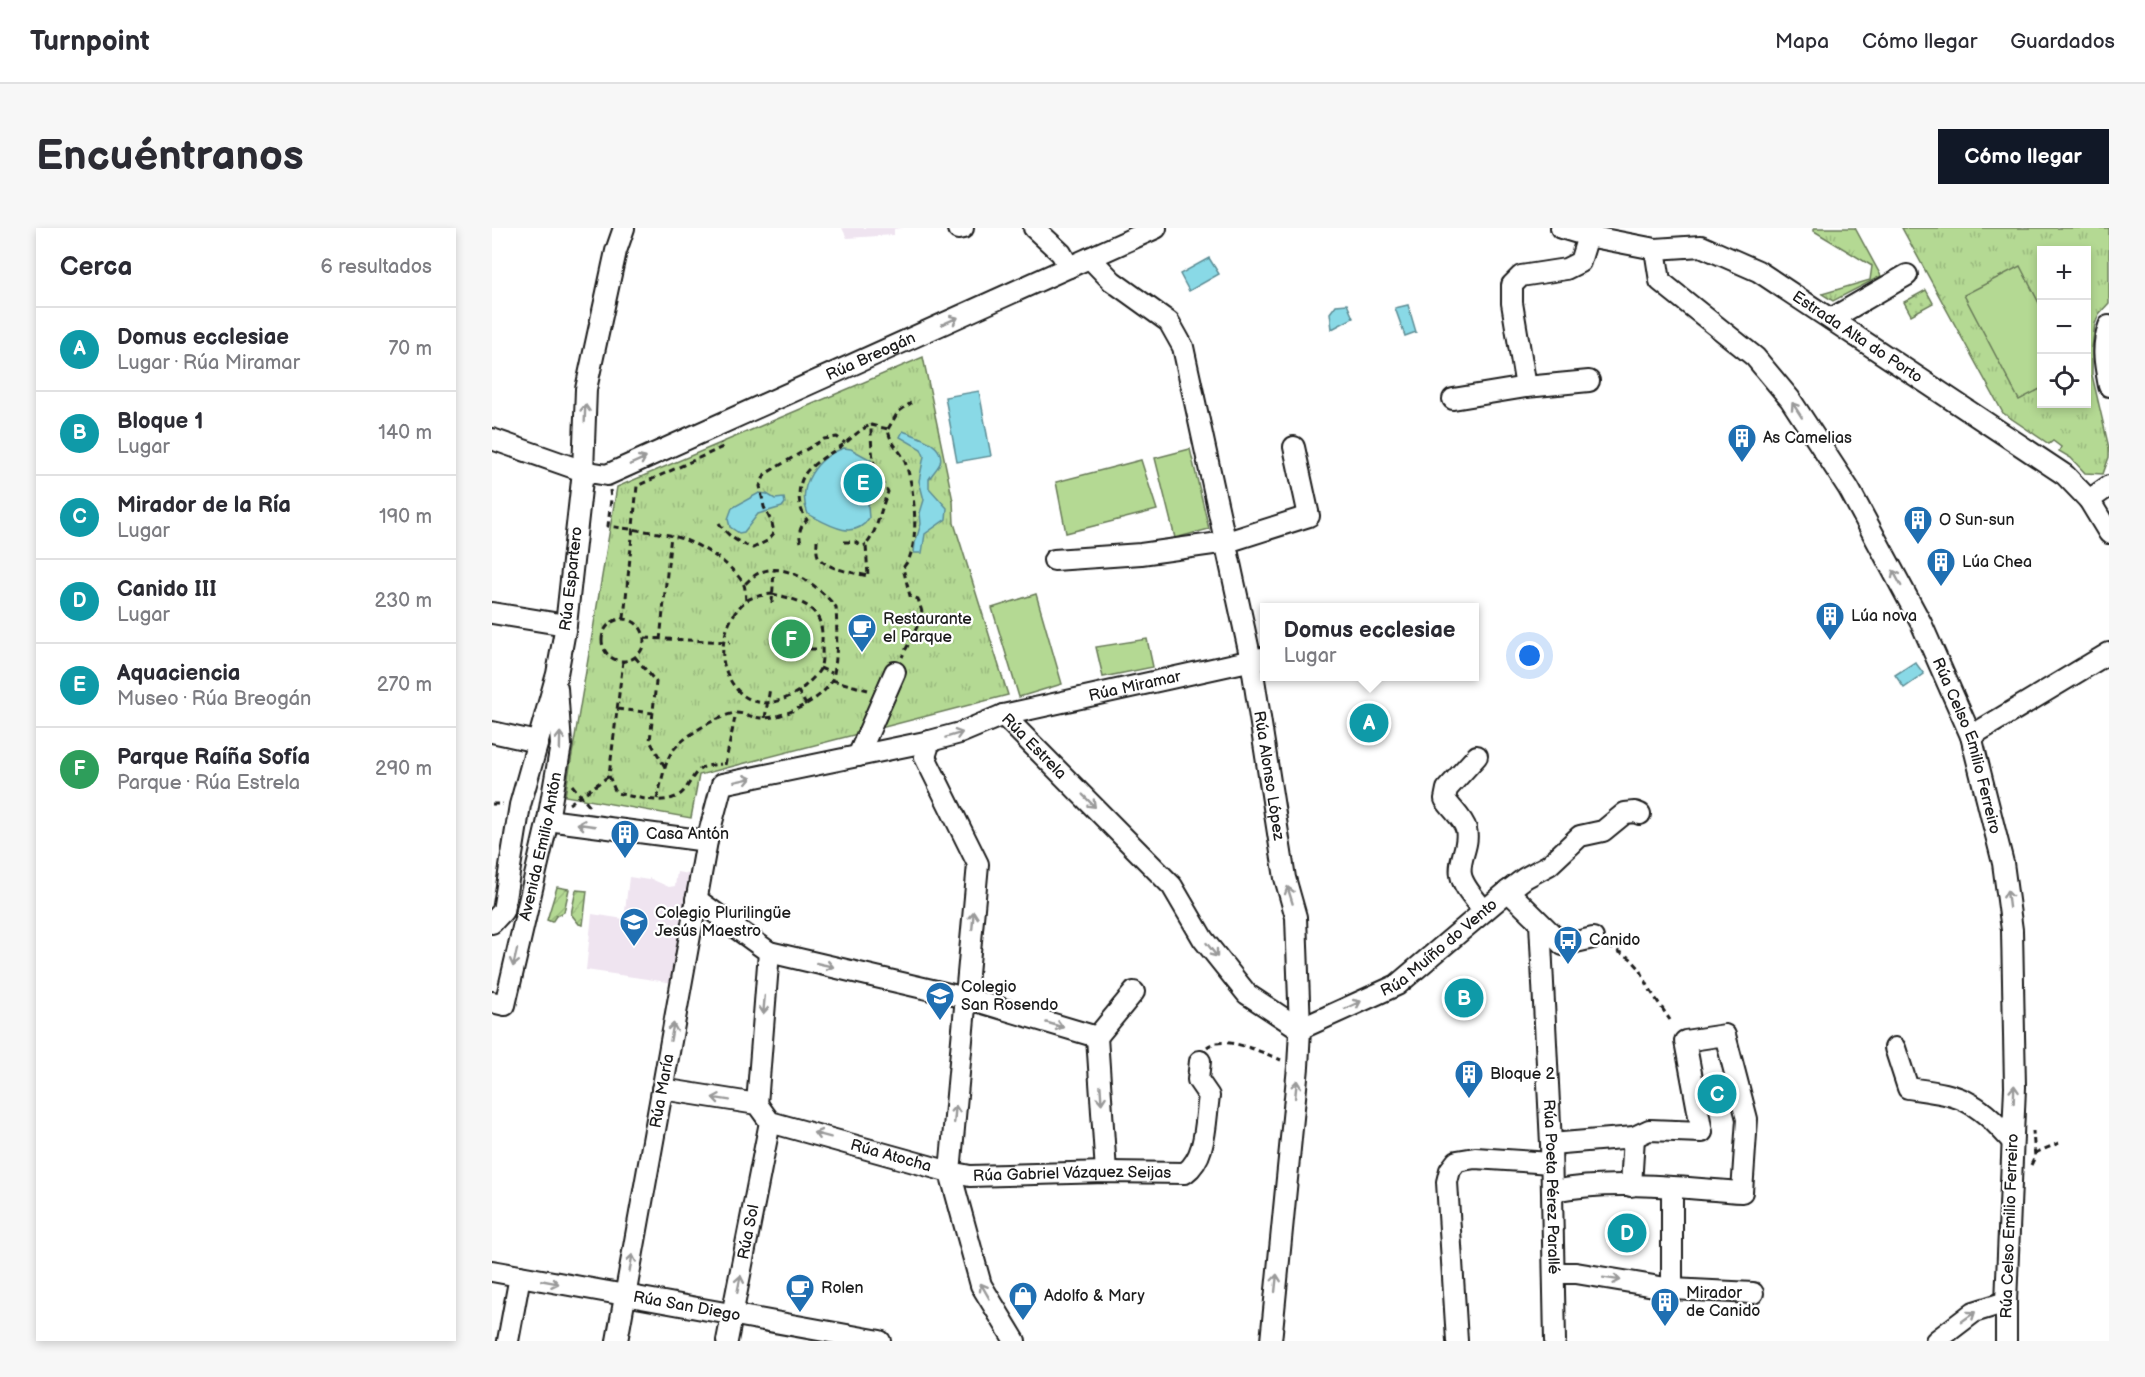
<!DOCTYPE html>
<html lang="es">
<head>
<meta charset="utf-8">
<style>
  :root { --surface:#fff; --page:#f7f7f7; --text:#2b2b33; --muted:#7c7c81; --line:#e1e1e2; --accent:#111827 }
  body { margin:0; font-family:"Balsamiq Sans",sans-serif; background:var(--page); color:var(--text) }
  .controls { position:absolute; right:18px; top:18px; display:grid; overflow:hidden; border-radius:0px; box-shadow:0 3px 9px #0003 }
  .controls button { width:54px; height:54px; display:grid; place-items:center; padding:0; border:0; border-bottom:2px solid var(--line); background:var(--surface); color:var(--text); font:30px sans-serif }
  .you { position:absolute; left:1038px; top:428px; width:21px; height:21px; margin:-15px; border:4px solid #fff; border-radius:50%; background:#1a73e8; box-shadow:0 0 0 9px #1a73e833 }
  .badge { display:grid; place-items:center; width:39px; height:39px; border-radius:50%; background:var(--accent); color:#fff; font-size:20px; font-weight:700 }
  .pin { position:absolute; translate:-50% -50%; border:3px solid #fff; box-shadow:0 2px 6px #0006 }
  .popup { position:absolute; left:768px; top:375px; width:219px; height:78px; box-sizing:border-box; display:grid; place-content:center; border-radius:0px; background:var(--surface); filter:drop-shadow(0 2px 4px #0005); font-size:20px; white-space:nowrap; color:var(--muted) }
  .popup b { font-size:22px; color:var(--text) }
  .popup::after { content:''; position:absolute; left:50%; top:100%; margin-left:-12px; border:12px solid transparent; border-top-color:var(--surface) }
  .list { margin:0; padding:0; list-style:none }
  h2 { display:flex; justify-content:space-between; align-items:center; height:78px; margin:0; padding:0 24px; font-size:26px }
  h2 small { font-size:20px; font-weight:400; color:var(--muted) }
  .list li { display:grid; grid-template-columns:39px 1fr auto; gap:18px; align-items:center; box-sizing:border-box; height:84px; padding:0 24px; border-top:2px solid var(--line) }
  .list b { display:block; font-size:22px; white-space:nowrap }
  .list p { margin:0; font-size:20px; white-space:nowrap; color:var(--muted) }
  .list em { font-size:20px; font-style:normal; color:var(--muted) }
  .icon { flex:none; width:33px; height:33px; fill:none; stroke:currentColor; stroke-width:2; stroke-linecap:round; stroke-linejoin:round }
  .map { position:relative; flex:none; width:1617px; height:1113px; overflow:hidden; border-radius:0px }
  header { display:flex; align-items:center; gap:36px; box-sizing:border-box; height:84px; padding:0 30px; background:var(--surface); border-bottom:2px solid var(--line) }
  header strong { font-size:28px }
  nav { display:flex; gap:33px; margin-inline-start:auto; font-size:21px }
  .intro { display:flex; align-items:center; justify-content:space-between; box-sizing:border-box; height:144px; padding:0 36px }
  h1 { margin:0; font-size:42px }
  .button { padding:15px 27px; border-radius:0px; background:var(--accent); color:#fff; font-size:21px; font-weight:700 }
  main { display:flex; gap:36px; padding:0 36px }
  aside { flex:1; background:var(--surface); border-radius:0px; box-shadow:0 3px 9px #0003 }
  .map>svg:first-child { display:block }
  .built { fill:#efe4f0 }
  .grass { fill:url(#grass-dots); stroke:#687a58; stroke-width:1.5 }
  .park { fill:url(#park-tufts); stroke:#687a58; stroke-width:1.5; fill-rule:evenodd }
  .garden { fill:url(#garden-furrows); stroke:#687a58; stroke-width:1.5 }
  .pitch { fill:#b4d993; stroke:#687a58; stroke-width:1.5 }
  .water { fill:#89d9e6; stroke:#5d8d95; stroke-width:1.5 }
  .lines { fill:none; stroke-linecap:round; stroke-linejoin:round }
  .minor-casing { stroke:#1c1c1c; stroke-width:24 }
  .path { stroke:#1c1c1c; stroke-width:3; stroke-dasharray:6 4.5; stroke-linecap:butt }
  .minor { stroke:#fff; stroke-width:20 }
  .oneway { stroke:#999 }
  .labels { text-anchor:middle; dominant-baseline:central; stroke-width:4.5; stroke-linejoin:round; paint-order:stroke }
  .street-label { font-size:16px; fill:#1c1c1c; stroke:#fff }
  .poi-label { font-size:16px; fill:#1c1c1c; stroke:#fff; text-anchor:start }
</style>
</head>
<body>
<header>
<strong>Turnpoint</strong>
<nav><a>Mapa</a><a>Cómo llegar</a><a>Guardados</a></nav>
</header>
<div class="intro"><h1>Encuéntranos</h1><a class="button">Cómo llegar</a></div>
<main>
<aside>
<h2>Cerca<small>6 resultados</small></h2>
<ul class="list">
<li><span class="badge" style="background:#0f9aa8">A</span><div><b>Domus ecclesiae</b><p>Lugar · Rúa Miramar</p></div><em>70 m</em></li>
<li><span class="badge" style="background:#0f9aa8">B</span><div><b>Bloque 1</b><p>Lugar</p></div><em>140 m</em></li>
<li><span class="badge" style="background:#0f9aa8">C</span><div><b>Mirador de la Ría</b><p>Lugar</p></div><em>190 m</em></li>
<li><span class="badge" style="background:#0f9aa8">D</span><div><b>Canido III</b><p>Lugar</p></div><em>230 m</em></li>
<li><span class="badge" style="background:#0f9aa8">E</span><div><b>Aquaciencia</b><p>Museo · Rúa Breogán</p></div><em>270 m</em></li>
<li><span class="badge" style="background:#2e9e5b">F</span><div><b>Parque Raíña Sofía</b><p>Parque · Rúa Estrela</p></div><em>290 m</em></li>
</ul>
</aside>
<div class="map">
<svg width="1617" height="1113" viewBox="0 0 1617 1113">
  <defs>
    <pattern id="grass-dots" width="8" height="8" patternUnits="userSpaceOnUse" patternTransform="scale(1.5)"><rect width="8" height="8" fill="#b4d993"/><path d="M2 2h.1M6 6h.1" fill="none" stroke="#9aba7e" stroke-width="1.8" stroke-linecap="round"/></pattern>
    <pattern id="park-tufts" width="24" height="20" patternUnits="userSpaceOnUse" patternTransform="scale(1.5)"><rect width="24" height="20" fill="#b4d993"/><path d="M3 7l-1-3M5 7V3M7 7l1-3M15 17l-1-3M17 17v-4M19 17l1-3" fill="none" stroke="#9aba7e"/></pattern>
    <pattern id="garden-furrows" width="10" height="10" patternUnits="userSpaceOnUse" patternTransform="scale(1.5)"><rect width="10" height="10" fill="#b4d993"/><path d="M-1 1l2-2M0 10L10 0M9 11l2-2" fill="none" stroke="#9aba7e"/></pattern>
  </defs>
  <rect width="100%" height="100%" fill="#fff"/>
  <filter id="ink" filterUnits="userSpaceOnUse"><feTurbulence type="fractalNoise" baseFrequency=".0167" numOctaves="2"/><feDisplacementMap in="SourceGraphic" scale="12" xChannelSelector="R" yChannelSelector="G"/><feConvolveMatrix kernelMatrix="1 2 1 2 8 2 1 2 1" color-interpolation-filters="sRGB"/></filter>
  <g filter="url(#ink)">
    <path class="built" d="M350 0H412L402 1V7L355 10Z
      M185 644 203 647 182 755 94 742 100 686 132 691 137 649 157 652V650L177 659 183 658Z"/>
    <path class="grass" d="M1434 62 1441 75 1419 87 1412 74Z"/>
    <path class="park" d="M1322 0H1363L1389 48 1341 73 1330 66 1378 52 1380 38 1322 3Z
      M1410 0H1617V75L1607 86 1603 96 1600 120V147L1617 220V229L1611 246 1593 245 1579 230 1567 223 1569 219 1561 213 1557 216 1511 185ZM1550 22H1594V176H1550Z
      M431 129 461 273 462 295 516 467 207 547 199 590 73 568 125 259Z"/>
    <path class="garden" d="M65 659 77 661 72 684 64 688 60 694 55 692Z
      M84 662 95 663 91 697 87 696 79 686Z"/>
    <path class="pitch" d="M1528 38 1549 79 1550 160 1527 172 1472 67Z
      M698 221 717 301 683 310 663 230Z
      M649 232 665 282 574 305 564 254Z
      M544 366 570 456 527 469 500 380Z
      M655 411 661 439 611 449 604 419Z"/>
    <path class="water" d="M717 30 727 46 697 63 688 46Z
      M855 76 861 90 840 101 838 85 844 77Z
      M916 77 924 104 913 108 903 80Z
      M487 163 499 228 465 234 453 169Z
      M411 203C423 208 454 216 448 235 446 240 440 246 437 251V260L455 280 454 291 433 306 430 325H422L423 315 429 296 428 285 432 272 427 253 432 228 429 221 408 209Z
      M352 220 359 221 379 232 376 262 379 268 376 278 377 290C362 314 335 296 316 286 304 258 325 229 352 220Z
      M267 265 275 266 283 271 292 270 293 275 290 279 266 286 252 304 247 305 238 299 236 291 240 280Z
      M1423 434 1432 446 1412 460 1403 447Z"/>
    <g class="lines">
      <g class="minor-casing">
        <g id="minor">
          <path d="M542 0 569 25 577 39"/>
          <path id="s1" d="M1069 0 1096 8 1163 21 1209 18 1266 43 1573 247 1597 272 1617 305"/>
          <path d="M466 1 471 0"/>
          <path id="s2" d="M1163 21 1168 53 1263 129 1298 171 1357 261 1429 395 1479 508 1511 635 1520 702 1523 859 1514 1074V1113"/>
          <path id="s3" d="M598 30 620 53 677 94 691 119 759 432 793 650 804 689 808 801 806 839 779 1113"/>
          <path d="M1339 91 1415 47"/>
          <path d="M1617 98C1609 119 1613 137 1617 158"/>
          <path d="M1034 159 1020 75V57L1029 48 1074 41 1088 34 1096 8"/>
          <path d="M961 171 1034 159 1097 153"/>
          <path id="s4" d="M0 211 91 243 115 247 664 0"/>
          <path d="M1597 272 1617 258"/>
          <path d="M562 332 649 326 735 314 817 288 802 219"/>
          <path d="M0 385 74 397"/>
          <path id="s5" d="M511 487 680 658 711 711 755 766 808 801 905 757 1016 663 1071 717 1101 710"/>
          <path d="M0 504 45 514"/>
          <path d="M1479 508 1617 425"/>
          <path id="s6" d="M438 513 433 529 486 636 458 944 478 948 614 944 693 945C715 929 713 894 717 868L706 852 708 833"/>
          <path d="M366 528 403 444"/>
          <path d="M985 528 955 561 953 571C959 581 971 590 974 601 978 618 966 631 969 647 971 659 985 673 992 683"/>
          <path d="M56 592 215 613"/>
          <path d="M1016 663 1033 650 1057 637 1088 608 1111 603 1133 585 1143 584 1148 586"/>
          <path d="M204 671 277 724 265 876"/>
          <path id="s7" d="M0 695 11 683 28 577 65 446 74 397 91 243 94 161 124 23 132 0"/>
          <path id="s8" d="M1048 695 1059 916 1063 1113"/>
          <path d="M277 724 474 770 605 809"/>
          <path id="s9" d="M0 774 13 777 56 592 69 517 65 460"/>
          <path d="M605 809 614 944"/>
          <path d="M605 809 642 764"/>
          <path d="M1403 820 1416 860C1436 863 1461 865 1479 876 1495 885 1508 900 1520 913"/>
          <path id="s10" d="M170 861 265 876 278 894 458 944 489 1057 523 1113"/>
          <path d="M1059 916 1142 909 1157 902 1210 904 1193 813 1233 807 1255 891 1250 964C1188 960 1122 951 1061 963"/>
          <path d="M1139 958 1142 909"/>
          <path id="s11" d="M0 1043 388 1113"/>
          <path d="M1062 1045H1084L1180 1061 1261 1065"/>
          <path d="M1180 1061V960"/>
          <path d="M16 1113 28 1048"/>
          <path id="s12" d="M125 1113 215 613 230 556 438 513 468 505 511 487 770 430"/>
          <path id="s13" d="M235 1113 278 894"/>
          <path d="M965 1113 955 954 958 942 965 933 983 930 1059 935"/>
          <path d="M1444 1113 1482 1084 1514 1074"/>
        </g>
      </g>
      <path class="path" d="M396 201 406 184 419 175
        M118 262 119 271 116 298C136 301 157 303 177 307 201 312 238 333 251 355 254 360 253 367 254 373
        M227 295C236 309 246 314 261 320L275 313 282 305 280 295 272 279 268 258 273 246 332 211 345 209 353 215
        M325 312C325 317 324 324 326 328 332 341 363 345 376 348L374 317C386 302 388 282 396 264 394 258 388 254 385 248 380 232 379 214 379 197L396 201C398 217 408 220 413 234 422 257 427 305 418 328 417 332 413 337 411 340L418 368 426 371 431 387 410 429
        M309 314C306 304 308 299 315 292 304 278 304 252 318 240 328 231 341 224 352 216 361 209 368 201 379 197
        M352 314H363L369 318 374 317
        M280 366C309 372 332 379 330 413 330 421 331 433 328 441 325 447 318 453 313 458 282 484 247 481 233 440 226 420 236 386 254 373 261 368 272 367 280 366Z
        M280 375 282 342
        M132 390 145 258 231 219 229 215
        M110 412a21 21 0 1 1 42 0a21 21 0 1 1-42 0Z
        M153 410 238 414
        M168 412 179 307
        M318 421H330
        M143 429 164 454 158 513 173 539
        M131 433 117 548 124 565C140 568 165 576 181 570 197 565 197 548 210 540 215 537 223 537 229 536
        M328 440 340 445
        M340 452 376 462
        M306 463 314 477
        M125 481 161 485
        M273 490 278 460
        M233 537 244 485
        M80 557 98 579
        M165 571C169 557 171 541 178 527 186 511 225 488 243 485 250 484 261 490 269 490 290 491 331 472 340 452 346 438 345 395 344 379 327 359 295 332 267 345 262 347 256 353 252 357
        M0 576H11
        M77 576 117 548
        M1116 718 1138 730 1148 741 1158 762 1178 792
        M715 819C732 806 772 825 789 832
        M1543 925 1567 915
        M1539 937 1543 929 1541 903"/>
      <use href="#minor" class="minor"/>
    </g>
    <defs><path id="oneway-shaft" d="M-6 0H5M1.5-3L5.5 0L1.5 3" fill="none" stroke-width="1.6" stroke-linecap="round" stroke-linejoin="round" transform="scale(1.5)"/></defs>
    <g class="oneway">
      <use href="#oneway-shaft" transform="translate(458 93) rotate(-24)"/>
      <use href="#oneway-shaft" transform="translate(1305 182) rotate(-123)"/>
      <use href="#oneway-shaft" transform="translate(93 185) rotate(-88)"/>
      <use href="#oneway-shaft" transform="translate(146 233) rotate(-24)"/>
      <use href="#oneway-shaft" transform="translate(1405 350) rotate(-118)"/>
      <use href="#oneway-shaft" transform="translate(462 507) rotate(-17)"/>
      <use href="#oneway-shaft" transform="translate(68 513) rotate(-89)"/>
      <use href="#oneway-shaft" transform="translate(251 552) rotate(-12)"/>
      <use href="#oneway-shaft" transform="translate(597 573) rotate(45)"/>
      <use href="#oneway-shaft" transform="translate(94 597) rotate(-172)"/>
      <use href="#oneway-shaft" transform="translate(798 667) rotate(-107)"/>
      <use href="#oneway-shaft" transform="translate(1516 671) rotate(-97)"/>
      <use href="#oneway-shaft" transform="translate(481 692) rotate(-85)"/>
      <use href="#oneway-shaft" transform="translate(720 722) rotate(52)"/>
      <use href="#oneway-shaft" transform="translate(23 730) rotate(103)"/>
      <use href="#oneway-shaft" transform="translate(333 737) rotate(13)"/>
      <use href="#oneway-shaft" transform="translate(272 777) rotate(95)"/>
      <use href="#oneway-shaft" transform="translate(861 777) rotate(-25)"/>
      <use href="#oneway-shaft" transform="translate(563 797) rotate(16)"/>
      <use href="#oneway-shaft" transform="translate(180 804) rotate(-80)"/>
      <use href="#oneway-shaft" transform="translate(804 861) rotate(-84)"/>
      <use href="#oneway-shaft" transform="translate(1522 866) rotate(-88)"/>
      <use href="#oneway-shaft" transform="translate(609 867) rotate(86)"/>
      <use href="#oneway-shaft" transform="translate(229 871) rotate(-171)"/>
      <use href="#oneway-shaft" transform="translate(463 886) rotate(-85)"/>
      <use href="#oneway-shaft" transform="translate(330 907) rotate(-165)"/>
      <use href="#oneway-shaft" transform="translate(139 1035) rotate(-80)"/>
      <use href="#oneway-shaft" transform="translate(1120 1051) rotate(9)"/>
      <use href="#oneway-shaft" transform="translate(58 1054) rotate(11)"/>
      <use href="#oneway-shaft" transform="translate(784 1055) rotate(-84)"/>
      <use href="#oneway-shaft" transform="translate(247 1056) rotate(-79)"/>
      <use href="#oneway-shaft" transform="translate(493 1063) rotate(-120)"/>
      <use href="#oneway-shaft" transform="translate(1476 1089) rotate(-35)"/>
    </g>
  </g>
  <defs>
    <g id="building-pin" transform="scale(1.5)"><path d="M0 17L-7.5 6A9.5 9.5 0 1 1 7.5 6Z" fill="#1f6fb2" stroke="#fff"/><path d="M-4-6H4V6H1V3H-1V6H-4ZM-2.5-4.3h1.7v1.8h-1.7ZM.8-4.3h1.7v1.8H.8ZM-2.5-1h1.7V.8h-1.7ZM.8-1h1.7V.8H.8Z" fill="#fff"/></g>
    <g id="cafe-pin" transform="scale(1.5)"><path d="M0 17L-7.5 6A9.5 9.5 0 1 1 7.5 6Z" fill="#1f6fb2" stroke="#fff"/><path d="M-5.5-4.5H6V0H3Q3 3.5 0 3.5H-2.5Q-5.5 3.5-5.5 0ZM3-3.2v2h1.7v-2ZM-6 4.5H4V6H-6Z" fill="#fff"/></g>
    <g id="school-pin" transform="scale(1.5)"><path d="M0 17L-7.5 6A9.5 9.5 0 1 1 7.5 6Z" fill="#1f6fb2" stroke="#fff"/><path d="M0-5L7-2L0 1L-7-2ZM-4 1L0 2.5L4 1V4Q0 6-4 4Z" fill="#fff"/></g>
    <g id="bus-pin" transform="scale(1.5)"><path d="M0 17L-7.5 6A9.5 9.5 0 1 1 7.5 6Z" fill="#1f6fb2" stroke="#fff"/><path d="M-5-6H5V4H4V6H2V4H-2V6H-4V4H-5ZM-3.5-4V0h7V-4ZM-3.5 1.2v1.5H-2V1.2ZM2 1.2v1.5H3.5V1.2Z" fill="#fff"/></g>
    <g id="shop-pin" transform="scale(1.5)"><path d="M0 17L-7.5 6A9.5 9.5 0 1 1 7.5 6Z" fill="#1f6fb2" stroke="#fff"/><path d="M-5-2.5h2.3a2.7 3.5 0 0 1 5.4 0H5L5.5 6h-11ZM-1.5-2.5h3a1.5 2.3 0 0 0-3 0Z" fill="#fff"/></g>
  </defs>
  <g fill-rule="evenodd">
    <use href="#building-pin" x="1250" y="210"/>
    <use href="#building-pin" x="1426" y="292"/>
    <use href="#building-pin" x="1449" y="334"/>
    <use href="#building-pin" x="1338" y="388"/>
    <use href="#cafe-pin" x="370" y="400"/>
    <use href="#building-pin" x="133" y="606"/>
    <use href="#school-pin" x="142" y="694"/>
    <use href="#bus-pin" x="1076" y="712"/>
    <use href="#school-pin" x="448" y="768"/>
    <use href="#building-pin" x="977" y="846"/>
    <use href="#cafe-pin" x="308" y="1060"/>
    <use href="#shop-pin" x="531" y="1068"/>
    <use href="#building-pin" x="1173" y="1074"/>
  </g>
  <g class="labels">
    <g class="street-label">
      <text stroke="none"><textPath href="#s1" startOffset="324">Estrada Alta do Porto</textPath></text>
      <text stroke="none"><textPath href="#s4" startOffset="410">Rúa Breogán</textPath></text>
      <text stroke="none"><textPath href="#s7" startOffset="356">Rúa Espartero</textPath></text>
      <text stroke="none"><textPath href="#s12" startOffset="992">Rúa Miramar</textPath></text>
      <text stroke="none"><textPath href="#s2" startOffset="600">Rúa Celso Emilio Ferreiro</textPath></text>
      <text stroke="none"><textPath href="#s5" startOffset="44">Rúa Estrela</textPath></text>
      <text stroke="none"><textPath href="#s3" startOffset="568">Rúa Alonso López</textPath></text>
      <text stroke="none"><textPath href="#s9" startOffset="176">Avenida Emilio Antón</textPath></text>
      <text stroke="none"><textPath href="#s5" startOffset="598">Rúa Muíño do Vento</textPath></text>
      <text stroke="none"><textPath href="#s12" startOffset="254">Rúa María</textPath></text>
      <text stroke="none"><textPath href="#s10" startOffset="244">Rúa Atocha</textPath></text>
      <text stroke="none"><textPath href="#s6" startOffset="568">Rúa Gabriel Vázquez Seijas</textPath></text>
      <text stroke="none"><textPath href="#s8" startOffset="264">Rúa Poeta Pérez Parallé</textPath></text>
      <text transform="translate(1518 998) rotate(-88)">Rúa Celso Emilio Ferreiro</text>
      <text stroke="none"><textPath href="#s13" startOffset="111">Rúa Sol</textPath></text>
      <text stroke="none"><textPath href="#s11" startOffset="198">Rúa San Diego</textPath></text>
    </g>
    <g class="poi-label">
      <text x="1271" y="210">As Camelias</text>
      <text x="1447" y="292">O Sun-sun</text>
      <text x="1470" y="334">Lúa Chea</text>
      <text x="1359" y="388">Lúa nova</text>
      <text x="391" y="391">Restaurante<tspan x="391" dy="18">el Parque</tspan></text>
      <text x="154" y="606">Casa Antón</text>
      <text x="163" y="685">Colegio Plurilingüe<tspan x="163" dy="18">Jesús Maestro</tspan></text>
      <text x="1097" y="712">Canido</text>
      <text x="469" y="759">Colegio<tspan x="469" dy="18">San Rosendo</tspan></text>
      <text x="998" y="846">Bloque 2</text>
      <text x="329" y="1060">Rolen</text>
      <text x="1194" y="1065">Mirador<tspan x="1194" dy="18">de Canido</tspan></text>
      <text x="552" y="1068">Adolfo &amp; Mary</text>
    </g>
  </g>
</svg>
<div class="controls">
<button>+</button>
<button>−</button>
<button><svg class="icon" aria-label="locate" viewBox="0 0 24 24"><circle cx="12" cy="12" r="6"/><path d="M12 2v4M12 18v4M2 12h4M18 12h4"/></svg></button>
</div>
<div class="you"></div>
<div class="pin badge" style="left:877px;top:495px;background:#0f9aa8">A</div>
<div class="popup"><b>Domus ecclesiae</b>Lugar</div>
<div class="pin badge" style="left:972px;top:770px;background:#0f9aa8">B</div>
<div class="pin badge" style="left:1225px;top:866px;background:#0f9aa8">C</div>
<div class="pin badge" style="left:1135px;top:1005px;background:#0f9aa8">D</div>
<div class="pin badge" style="left:371px;top:255px;background:#0f9aa8">E</div>
<div class="pin badge" style="left:299px;top:411px;background:#2e9e5b">F</div>
</div>
</main>
</body>
</html>
